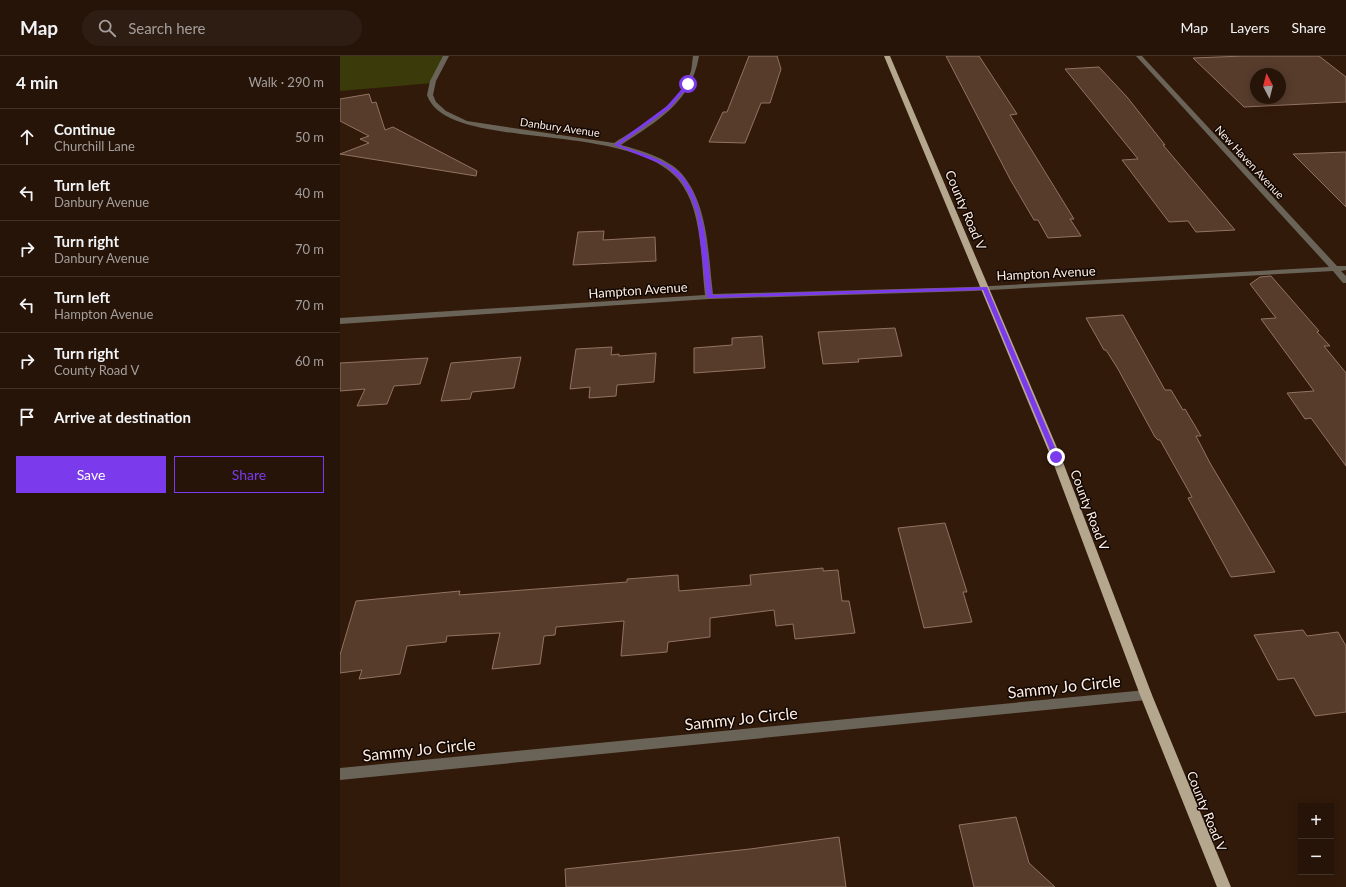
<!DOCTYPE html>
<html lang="en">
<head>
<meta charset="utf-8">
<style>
  :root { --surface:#261408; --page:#2e1d12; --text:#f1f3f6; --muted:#a49e9c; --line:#423329; --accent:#7c3aed }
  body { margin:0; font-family:Lato,sans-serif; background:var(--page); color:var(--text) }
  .controls { position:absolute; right:12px; bottom:12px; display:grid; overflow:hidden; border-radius:0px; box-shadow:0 2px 10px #0003 }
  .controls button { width:36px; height:36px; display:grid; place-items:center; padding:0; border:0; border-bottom:1px solid var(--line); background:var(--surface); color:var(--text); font:20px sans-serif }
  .compass { position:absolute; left:910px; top:12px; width:36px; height:36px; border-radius:50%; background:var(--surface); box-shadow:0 2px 10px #0003; rotate:353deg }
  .stop { position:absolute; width:12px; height:12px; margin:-9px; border:3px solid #7c3aed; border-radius:50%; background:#fff }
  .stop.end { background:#7c3aed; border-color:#fff; box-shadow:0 1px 4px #0008 }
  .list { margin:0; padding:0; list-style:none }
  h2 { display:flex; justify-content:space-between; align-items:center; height:52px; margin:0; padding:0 16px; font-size:17px }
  h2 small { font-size:13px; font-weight:400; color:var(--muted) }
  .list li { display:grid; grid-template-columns:26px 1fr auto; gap:12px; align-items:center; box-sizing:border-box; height:56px; padding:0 16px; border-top:1px solid var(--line) }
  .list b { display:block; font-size:15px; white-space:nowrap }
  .list p { margin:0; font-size:13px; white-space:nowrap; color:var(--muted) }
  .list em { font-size:13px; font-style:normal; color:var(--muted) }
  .actions { display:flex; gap:8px; padding:12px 16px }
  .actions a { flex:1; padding:9px 0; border:1px solid var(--accent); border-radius:0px; text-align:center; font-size:14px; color:var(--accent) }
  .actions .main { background:var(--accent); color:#fff }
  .icon { flex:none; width:22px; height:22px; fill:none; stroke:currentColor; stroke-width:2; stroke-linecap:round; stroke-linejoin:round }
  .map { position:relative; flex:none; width:1006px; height:831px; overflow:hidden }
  header { display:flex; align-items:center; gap:24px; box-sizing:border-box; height:56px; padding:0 20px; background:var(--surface); border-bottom:1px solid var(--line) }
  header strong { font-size:19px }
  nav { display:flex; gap:22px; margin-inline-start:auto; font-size:14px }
  .search { width:280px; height:36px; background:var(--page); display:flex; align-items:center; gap:10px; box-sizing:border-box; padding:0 14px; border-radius:22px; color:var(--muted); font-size:15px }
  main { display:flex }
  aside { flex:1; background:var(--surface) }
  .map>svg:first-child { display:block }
  .green { fill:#3a3a0a }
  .building { fill:#573c2c; stroke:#917361; fill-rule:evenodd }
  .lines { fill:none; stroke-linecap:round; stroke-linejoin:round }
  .minor { fill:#6a6357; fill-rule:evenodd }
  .major { fill:#b5a78d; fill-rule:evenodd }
  .route { fill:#7c3aed }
  .labels { text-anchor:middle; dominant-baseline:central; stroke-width:3; stroke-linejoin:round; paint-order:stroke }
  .far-street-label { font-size:11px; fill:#feede3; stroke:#120803 }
  .street-label { font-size:13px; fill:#feede3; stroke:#120803 }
  .near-street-label { font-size:16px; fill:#feede3; stroke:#120803 }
</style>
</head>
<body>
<header>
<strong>Map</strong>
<div class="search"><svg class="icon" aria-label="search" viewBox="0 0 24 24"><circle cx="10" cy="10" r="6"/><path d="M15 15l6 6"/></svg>Search here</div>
<nav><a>Map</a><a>Layers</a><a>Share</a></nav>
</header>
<main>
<aside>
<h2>4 min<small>Walk · 290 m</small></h2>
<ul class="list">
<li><svg class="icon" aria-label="ahead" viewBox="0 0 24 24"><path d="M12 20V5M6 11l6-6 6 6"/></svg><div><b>Continue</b><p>Churchill Lane</p></div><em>50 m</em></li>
<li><svg class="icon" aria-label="left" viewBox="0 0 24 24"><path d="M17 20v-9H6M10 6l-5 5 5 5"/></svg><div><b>Turn left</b><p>Danbury Avenue</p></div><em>40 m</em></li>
<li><svg class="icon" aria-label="right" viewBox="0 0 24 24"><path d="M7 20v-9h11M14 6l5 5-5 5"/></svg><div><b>Turn right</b><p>Danbury Avenue</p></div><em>70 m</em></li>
<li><svg class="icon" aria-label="left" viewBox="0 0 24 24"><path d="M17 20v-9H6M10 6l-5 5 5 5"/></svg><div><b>Turn left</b><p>Hampton Avenue</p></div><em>70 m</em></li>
<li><svg class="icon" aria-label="right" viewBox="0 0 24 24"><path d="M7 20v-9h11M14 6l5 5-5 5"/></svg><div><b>Turn right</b><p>County Road V</p></div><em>60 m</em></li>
<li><svg class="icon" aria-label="arrive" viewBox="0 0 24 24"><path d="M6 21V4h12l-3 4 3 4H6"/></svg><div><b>Arrive at destination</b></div></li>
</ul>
<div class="actions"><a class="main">Save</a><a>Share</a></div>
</aside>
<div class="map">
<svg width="1006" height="831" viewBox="0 0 1006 831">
  <rect width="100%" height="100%" fill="#321a0a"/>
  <path class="green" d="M0 0H106L93 27 0 35Z"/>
  <path class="building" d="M409 0H437L441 13 430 47H421L405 87 369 86 383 56H387Z
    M606 0H639L677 58 670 59 734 163H730L741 180 708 182 698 164H694L670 123Z
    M904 0H979L1006 21V46L904 51 853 2ZM916 18H940V42H916Z
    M759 11 787 41 825 89H823L895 174 856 176 848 165 829 166 782 104 798 103 725 13Z
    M29 38 32 47 36 46 45 74 53 71 137 115 136 120 0 98 29 87 20 83 29 80 0 65V43Z
    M1006 96V151L953 98Z
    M264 175 263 184 315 181 316 205 233 209 238 176Z
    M931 220 979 275 977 276 990 290H984L1006 317V410L971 362 965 363 947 337 974 335 921 263 936 262 910 228 920 221Z
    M783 259 825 334H831L843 354 845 353 861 380H856L870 407 935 516 891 521 848 442 852 441 820 384H818L815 381 778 313 766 294H764L746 262Z
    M555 272 562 300 518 303 519 306 483 308 478 276Z
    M422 280 425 312 354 317V292L392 289V282Z
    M272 291 271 299 279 298V300L316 297 314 326 277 329 276 340 249 342 250 331 230 333 236 293Z
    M181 301 174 332 132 336 130 343 101 345 111 307Z
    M88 302 80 328 54 330 47 348 17 350 25 333 0 335V307Z
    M605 467 627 536H623L632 566 584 572 558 472Z
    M483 512V515L498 514 502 545H509L515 577 455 583 453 568 436 570 434 554 370 562V581L328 586 327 596 281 600 284 565 216 571 215 579 204 580 200 608 152 613 160 577 107 580 106 586 67 590 60 618 19 623 22 614 0 617V599L16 545 120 535 119 539 287 526V523L338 519 339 535 411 529 410 519Z
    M963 574 967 580 998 576 1006 590V656L975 660 954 622 938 624 914 579Z
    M676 761 689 807 715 831H634L619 769Z
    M499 781 506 831H226L225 813 410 793Z"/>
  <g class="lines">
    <path class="minor" d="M103 0H109L96 25 93 39 96 46 106 55 127 65 274 87C302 69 340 49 351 15 352 11 352 5 353 0H359C351 47 317 65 281 89 300 94 328 102 342 118 369 150 368 199 373 238L632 231 989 211 796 0H802L997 210H1006V214L1001 215 1006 220V227H1003L993 215 632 235 369 243 0 268V262L365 239C361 205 362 159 343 130 299 61 107 99 87 39L90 25Z
      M806 634 810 635 812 639 810 643 806 644 0 724V712Z"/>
    <path class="major" d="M544 0H550L721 401 812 639 891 831H877L800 639 711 401Z"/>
  </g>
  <path class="route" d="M347 27 350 28 330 52 279 89C295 95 312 100 327 108 367 128 367 201 372 239L647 231 719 401 718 403H714L713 401 643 234 367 242 357 158 351 142 342 125 326 110 274 89 327 50Z"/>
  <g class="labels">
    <g class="far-street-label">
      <text transform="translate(220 71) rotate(8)">Danbury Avenue</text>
      <text transform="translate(910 106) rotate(47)">New Haven Avenue</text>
    </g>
    <g class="street-label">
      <text transform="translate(626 154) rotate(67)">County Road V</text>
      <text transform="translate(706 217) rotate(-3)">Hampton Avenue</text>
      <text transform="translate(298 234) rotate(-4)">Hampton Avenue</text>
      <text transform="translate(750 454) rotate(69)">County Road V</text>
      <text transform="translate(867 755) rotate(68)">County Road V</text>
    </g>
    <g class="near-street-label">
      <text transform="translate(724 630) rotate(-6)">Sammy Jo Circle</text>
      <text transform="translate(401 662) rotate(-6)">Sammy Jo Circle</text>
      <text transform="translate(79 693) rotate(-6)">Sammy Jo Circle</text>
    </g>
  </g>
</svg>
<div class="controls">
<button>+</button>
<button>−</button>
</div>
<svg class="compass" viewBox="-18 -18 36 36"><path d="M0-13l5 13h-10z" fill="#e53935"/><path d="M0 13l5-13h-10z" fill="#a49e9c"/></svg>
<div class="stop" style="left:348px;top:28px"></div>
<div class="stop end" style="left:716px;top:401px"></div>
</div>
</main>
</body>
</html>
